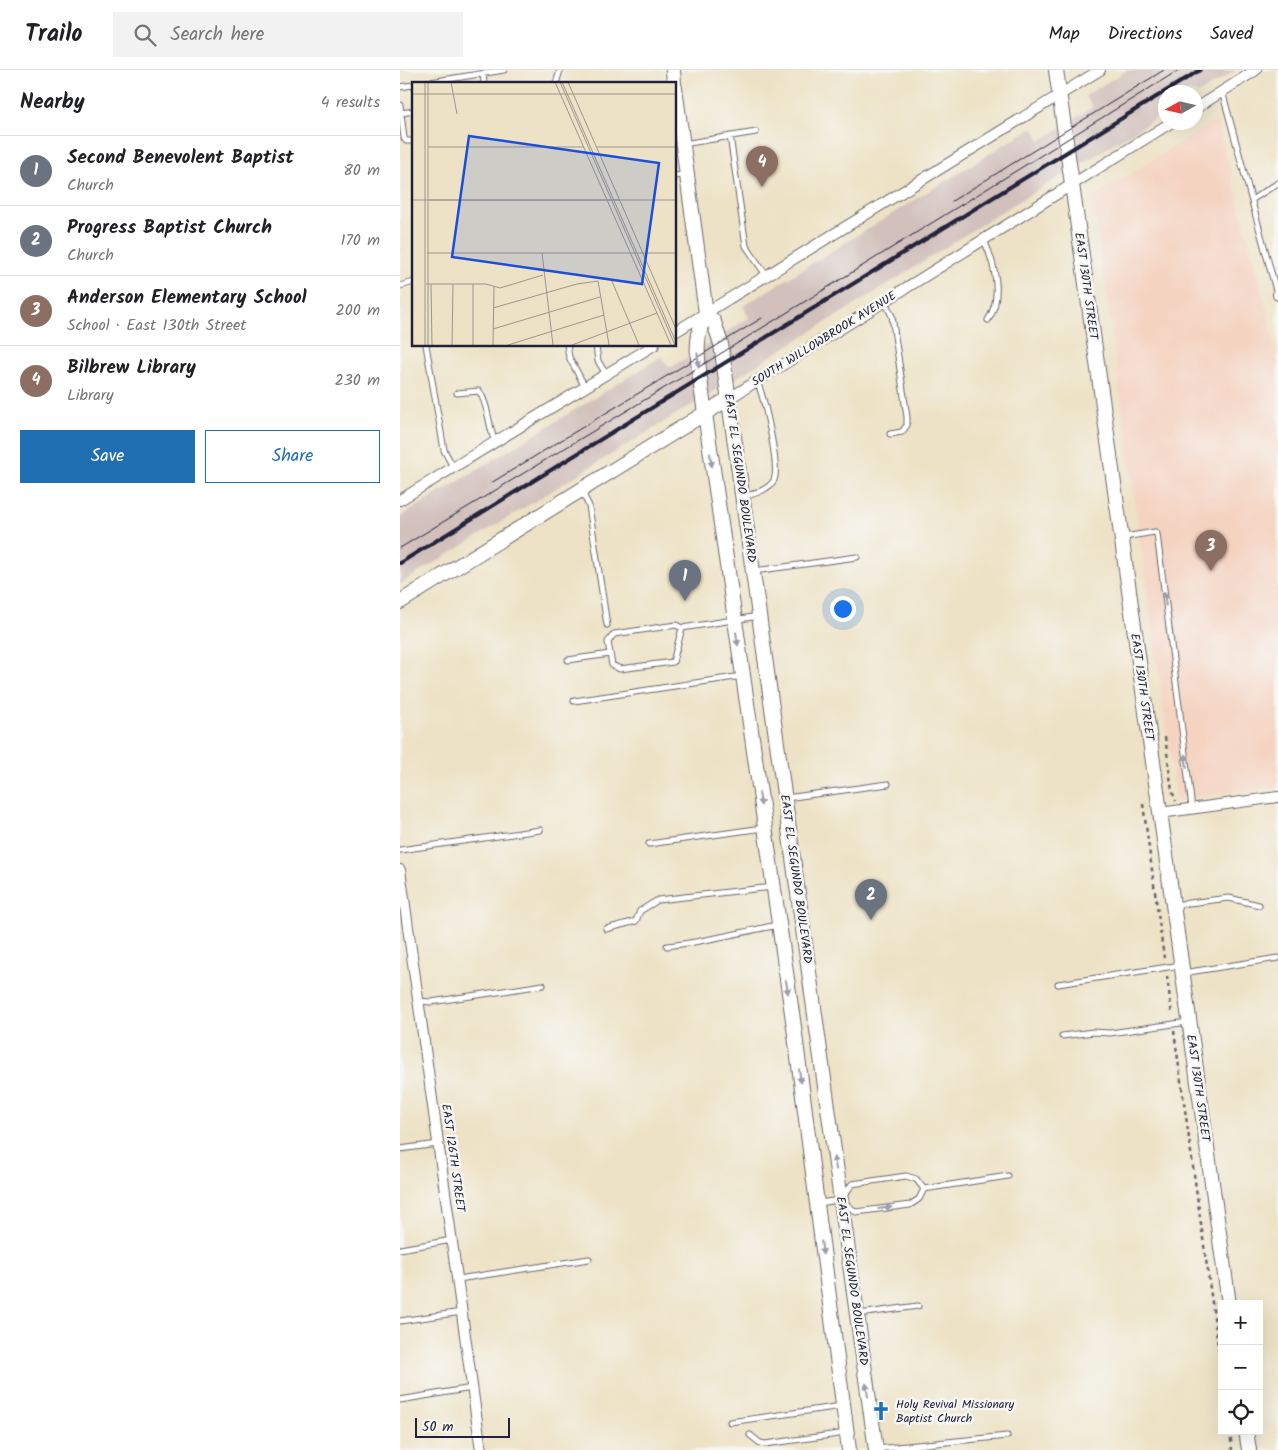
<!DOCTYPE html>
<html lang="en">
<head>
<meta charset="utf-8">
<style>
  :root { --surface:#fff; --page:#f2f2f2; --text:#202124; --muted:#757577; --line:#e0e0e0; --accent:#1f6fb2 }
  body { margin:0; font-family:Kalam,sans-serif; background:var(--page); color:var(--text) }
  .controls { position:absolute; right:15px; bottom:15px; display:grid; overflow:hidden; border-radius:0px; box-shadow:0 5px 20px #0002 }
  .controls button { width:45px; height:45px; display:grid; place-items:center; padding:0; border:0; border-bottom:1px solid var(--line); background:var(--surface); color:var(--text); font:25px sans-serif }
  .compass { position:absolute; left:758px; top:15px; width:45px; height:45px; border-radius:50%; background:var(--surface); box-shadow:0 5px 20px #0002; rotate:262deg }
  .scale { position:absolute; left:15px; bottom:12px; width:95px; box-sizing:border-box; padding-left:5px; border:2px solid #22223b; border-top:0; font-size:14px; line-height:18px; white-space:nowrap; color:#22223b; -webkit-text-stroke:4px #f6f6f2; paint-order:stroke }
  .you { position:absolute; left:442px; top:538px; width:18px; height:18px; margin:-12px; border:4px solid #fff; border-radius:50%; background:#1a73e8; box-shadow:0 0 0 8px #1a73e833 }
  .badge { display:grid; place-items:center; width:32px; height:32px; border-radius:50%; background:var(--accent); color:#fff; font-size:16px; font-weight:700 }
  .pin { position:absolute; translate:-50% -41px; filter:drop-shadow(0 1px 2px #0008) }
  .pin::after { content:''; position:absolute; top:26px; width:18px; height:15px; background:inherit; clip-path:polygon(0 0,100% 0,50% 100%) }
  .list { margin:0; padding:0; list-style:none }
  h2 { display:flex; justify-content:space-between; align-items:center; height:65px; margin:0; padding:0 20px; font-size:21px }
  h2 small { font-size:16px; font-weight:400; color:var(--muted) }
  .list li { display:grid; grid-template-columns:32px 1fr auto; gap:15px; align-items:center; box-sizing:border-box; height:70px; padding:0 20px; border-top:1px solid var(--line) }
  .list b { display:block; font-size:19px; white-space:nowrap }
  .list p { margin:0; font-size:16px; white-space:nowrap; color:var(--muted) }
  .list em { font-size:16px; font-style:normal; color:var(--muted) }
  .actions { display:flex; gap:10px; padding:15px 20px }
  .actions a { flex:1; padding:11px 0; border:1px solid var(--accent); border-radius:0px; text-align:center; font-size:18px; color:var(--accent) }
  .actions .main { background:var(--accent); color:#fff }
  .icon { flex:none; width:28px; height:28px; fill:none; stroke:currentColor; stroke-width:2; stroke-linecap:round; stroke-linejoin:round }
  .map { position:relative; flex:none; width:878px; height:1380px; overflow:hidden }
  header { display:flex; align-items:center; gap:30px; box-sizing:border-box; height:70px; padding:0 25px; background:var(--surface); border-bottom:1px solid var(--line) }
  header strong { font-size:24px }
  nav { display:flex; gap:28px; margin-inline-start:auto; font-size:18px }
  .search { width:350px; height:45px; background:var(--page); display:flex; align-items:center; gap:12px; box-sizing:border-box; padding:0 18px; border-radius:0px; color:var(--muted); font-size:19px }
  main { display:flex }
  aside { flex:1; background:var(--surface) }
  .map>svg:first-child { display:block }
  .built { fill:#f5d3c1 }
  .industrial { fill:#d1c0bc }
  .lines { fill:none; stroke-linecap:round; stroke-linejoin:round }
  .lane-casing { stroke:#69656b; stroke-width:7 }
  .street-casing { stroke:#69656b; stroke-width:12 }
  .secondary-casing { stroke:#69656b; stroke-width:16 }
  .path { stroke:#69656b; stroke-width:2.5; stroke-dasharray:4 4; stroke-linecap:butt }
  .lane { stroke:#fff; stroke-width:5 }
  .street { stroke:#fff; stroke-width:10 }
  .secondary { stroke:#fff; stroke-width:14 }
  .tram { stroke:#22223b; stroke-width:1 }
  .rail { stroke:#22223b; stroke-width:4 }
  .oneway { fill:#9c9ca7 }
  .labels { text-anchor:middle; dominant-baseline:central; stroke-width:5; stroke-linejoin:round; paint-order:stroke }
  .street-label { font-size:12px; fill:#22223b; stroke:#f6f6f2 }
  .poi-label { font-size:12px; fill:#22223b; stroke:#f6f6f2; text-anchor:start }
  .inset-road { fill:none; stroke:#9c958e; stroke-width:1 }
  .view { fill:#1d4ed8; fill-opacity:0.15; stroke:#1d4ed8; stroke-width:2.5 }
  .inset-edge { fill:none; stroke:#22223b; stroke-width:2.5 }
</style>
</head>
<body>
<header>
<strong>Trailo</strong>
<div class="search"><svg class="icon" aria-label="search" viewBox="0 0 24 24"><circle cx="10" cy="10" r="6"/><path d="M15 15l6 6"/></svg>Search here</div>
<nav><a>Map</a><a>Directions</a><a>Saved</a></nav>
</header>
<main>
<aside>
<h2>Nearby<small>4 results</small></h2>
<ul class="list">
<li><span class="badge" style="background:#6b7280">1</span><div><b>Second Benevolent Baptist</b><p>Church</p></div><em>80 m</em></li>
<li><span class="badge" style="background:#6b7280">2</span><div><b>Progress Baptist Church</b><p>Church</p></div><em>170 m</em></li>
<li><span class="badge" style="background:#8d6e63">3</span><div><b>Anderson Elementary School</b><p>School · East 130th Street</p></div><em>200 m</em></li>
<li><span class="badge" style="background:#8d6e63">4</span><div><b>Bilbrew Library</b><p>Library</p></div><em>230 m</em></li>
</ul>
<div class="actions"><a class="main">Save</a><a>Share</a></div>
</aside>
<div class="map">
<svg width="878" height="1380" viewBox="0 0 878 1380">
  <rect width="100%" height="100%" fill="#f6f6f2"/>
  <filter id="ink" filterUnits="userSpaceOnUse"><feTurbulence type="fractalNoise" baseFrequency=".02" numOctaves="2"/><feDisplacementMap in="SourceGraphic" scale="10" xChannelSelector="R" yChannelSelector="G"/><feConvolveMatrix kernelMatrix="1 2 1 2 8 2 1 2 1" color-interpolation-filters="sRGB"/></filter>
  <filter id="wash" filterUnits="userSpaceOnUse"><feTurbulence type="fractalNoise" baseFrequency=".0096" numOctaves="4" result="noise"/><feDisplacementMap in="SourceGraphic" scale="20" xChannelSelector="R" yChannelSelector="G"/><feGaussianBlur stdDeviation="1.12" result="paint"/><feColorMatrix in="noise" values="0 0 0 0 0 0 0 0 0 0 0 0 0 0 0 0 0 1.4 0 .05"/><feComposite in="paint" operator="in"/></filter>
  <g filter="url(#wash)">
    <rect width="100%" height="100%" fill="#ede2c5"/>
    <path class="built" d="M817 50 878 285V717L776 729 693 127Z"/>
    <path class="industrial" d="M727 0H836L796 25V22H766L765 43 596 145 474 223 0 514V447L261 287 270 298 349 248 343 236 633 57 640 71 693 37 685 26Z"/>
  </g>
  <g filter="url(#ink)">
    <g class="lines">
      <g class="lane-casing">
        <path id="lane" d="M83 3 84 14
          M156 14 160 0
          M0 17 104 0
          M822 21 877 224
          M0 35 4 68 6 71H14
          M1 43 14 41
          M330 66 346 176 366 205
          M283 74 356 62
          M275 106 287 104
          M853 129 878 113
          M584 170C595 194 603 228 588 250
          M0 216 14 212
          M485 232 492 246 507 347V355L502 362 490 364
          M26 275 44 380 53 397
          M167 275 169 287 185 317
          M196 275 198 291 206 304
          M57 323 79 321C89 335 88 356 95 372
          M182 422 189 436 207 555
          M344 427C353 424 369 420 374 410 380 397 364 326 357 312
          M724 467 755 462 757 464 792 738
          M354 501 457 487
          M276 555 282 558 273 592 220 599 212 595 208 572 214 564Z
          M282 558 359 546
          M168 590 210 584
          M174 631 342 606
          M386 728 488 714
          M249 774 363 758
          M0 780 140 760
          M773 835 829 828 859 835
          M206 859 236 851 240 841 258 830 373 817
          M267 876C305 872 341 862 378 855
          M783 903 878 888
          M658 914 781 895
          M18 931 31 932 143 915
          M662 966 693 962 710 963 788 952
          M0 1079 38 1074
          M524 1119 608 1106
          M444 1126 452 1114 506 1106 516 1109 524 1119
          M418 1133 441 1130 456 1142 510 1135 519 1129 524 1119
          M0 1179 52 1170
          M58 1209 189 1189
          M459 1244 518 1236
          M0 1251 62 1242
          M0 1330 72 1318
          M330 1352 442 1336
          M350 1365 360 1373 365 1374 446 1363
          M476 1379 607 1366"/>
      </g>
      <g class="street-casing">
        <path id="street" d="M796 38 856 0
          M878 225V224
          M275 262 700 0
          M328 329 772 52
          M0 430 254 275
          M760 743 878 727
          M0 800 81 1380"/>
      </g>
      <g class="secondary-casing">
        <path id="secondary" d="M273 0 274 14
          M656 0 829 1234
          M275 18 306 243C295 265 297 285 300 309L394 957 449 1380
          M306 243 314 252 321 274 476 1380
          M0 532 328 329
          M846 1361 849 1380"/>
      </g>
      <path class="path" d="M765 667 772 721 776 731
        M743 734 764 888
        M767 906 772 945
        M774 961 822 1304
        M830 1361 832 1380"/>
      <use href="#lane" class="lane"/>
      <use href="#street" class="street"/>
      <use href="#secondary" class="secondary"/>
      <path class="tram" d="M552 131 764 0
        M91 413 362 248
        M0 478 299 297 779 0"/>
      <path class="rail" d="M0 493 800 0"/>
    </g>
    <defs><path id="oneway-solid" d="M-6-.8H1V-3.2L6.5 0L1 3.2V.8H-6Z" transform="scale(1.25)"/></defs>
    <g class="oneway">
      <use href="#oneway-solid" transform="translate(298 290) rotate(85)"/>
      <use href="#oneway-solid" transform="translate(311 390) rotate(82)"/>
      <use href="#oneway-solid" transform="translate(765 529) rotate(-97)"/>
      <use href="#oneway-solid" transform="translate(337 569) rotate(82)"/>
      <use href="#oneway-solid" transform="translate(786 691) rotate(-97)"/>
      <use href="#oneway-solid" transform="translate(360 729) rotate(82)"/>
      <use href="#oneway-solid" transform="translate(387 917) rotate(81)"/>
      <use href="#oneway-solid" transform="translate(400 1006) rotate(83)"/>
      <use href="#oneway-solid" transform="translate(435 1093) rotate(-99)"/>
      <use href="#oneway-solid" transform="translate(485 1138) rotate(-7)"/>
      <use href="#oneway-solid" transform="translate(422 1178) rotate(83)"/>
      <use href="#oneway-solid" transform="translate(467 1320) rotate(-98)"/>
    </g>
  </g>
  <defs>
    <g id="church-bare" transform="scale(1.5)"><path d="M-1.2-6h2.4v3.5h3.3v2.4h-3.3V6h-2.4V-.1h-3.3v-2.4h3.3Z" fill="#1f6fb2" stroke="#f6f6f2" stroke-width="2.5" paint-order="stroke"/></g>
  </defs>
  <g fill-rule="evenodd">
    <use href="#church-bare" x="481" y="1341"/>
  </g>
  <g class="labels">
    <g class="street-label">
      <text transform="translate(686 216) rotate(82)">EAST 130TH STREET</text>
      <text transform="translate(424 269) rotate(-32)">SOUTH WILLOWBROOK AVENUE</text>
      <text transform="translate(340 408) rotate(82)">EAST EL SEGUNDO BOULEVARD</text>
      <text transform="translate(742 617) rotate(82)">EAST 130TH STREET</text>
      <text transform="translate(396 809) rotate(82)">EAST EL SEGUNDO BOULEVARD</text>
      <text transform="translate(798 1018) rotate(82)">EAST 130TH STREET</text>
      <text transform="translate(53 1088) rotate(82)">EAST 126TH STREET</text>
      <text transform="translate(452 1211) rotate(82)">EAST EL SEGUNDO BOULEVARD</text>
    </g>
    <g class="poi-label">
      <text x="496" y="1334">Holy Revival Missionary<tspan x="496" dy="14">Baptist Church</tspan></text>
    </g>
  </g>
  <g transform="translate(12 12)">
    <rect width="264" height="264" fill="#ede2c5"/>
    <path class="inset-road" d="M39 0 45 32M143 0 259 263M148 0 263 263M150 0 264 260M156 0 264 247M0 12H264M16 65H172M185 65H264M0 118H208M16 118H264M15 171H264M130 171 141 263M199 197 227 263M14 202H74L88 206 131 193M19 202 20 263M61 202V263M81 226 165 202 186 199 197 263M81 247 188 215M13 263V0M16 263V0M40 263 41 202M81 263 82 204M96 263 192 233M160 263 245 231"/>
    <path class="view" d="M57 54 247 81 230 202 40 175Z"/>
    <rect width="264" height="264" class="inset-edge"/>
  </g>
</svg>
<div class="controls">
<button>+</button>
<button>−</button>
<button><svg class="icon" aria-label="locate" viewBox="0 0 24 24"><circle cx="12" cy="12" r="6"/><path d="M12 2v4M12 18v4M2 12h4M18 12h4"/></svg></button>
</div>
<svg class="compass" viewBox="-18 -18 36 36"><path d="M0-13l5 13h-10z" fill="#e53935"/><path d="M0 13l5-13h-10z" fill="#757577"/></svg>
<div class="scale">50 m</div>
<div class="you"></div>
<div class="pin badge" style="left:285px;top:531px;background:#6b7280">1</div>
<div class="pin badge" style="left:471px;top:850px;background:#6b7280">2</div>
<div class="pin badge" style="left:811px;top:501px;background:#8d6e63">3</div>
<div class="pin badge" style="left:362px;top:117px;background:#8d6e63">4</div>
</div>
</main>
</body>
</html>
